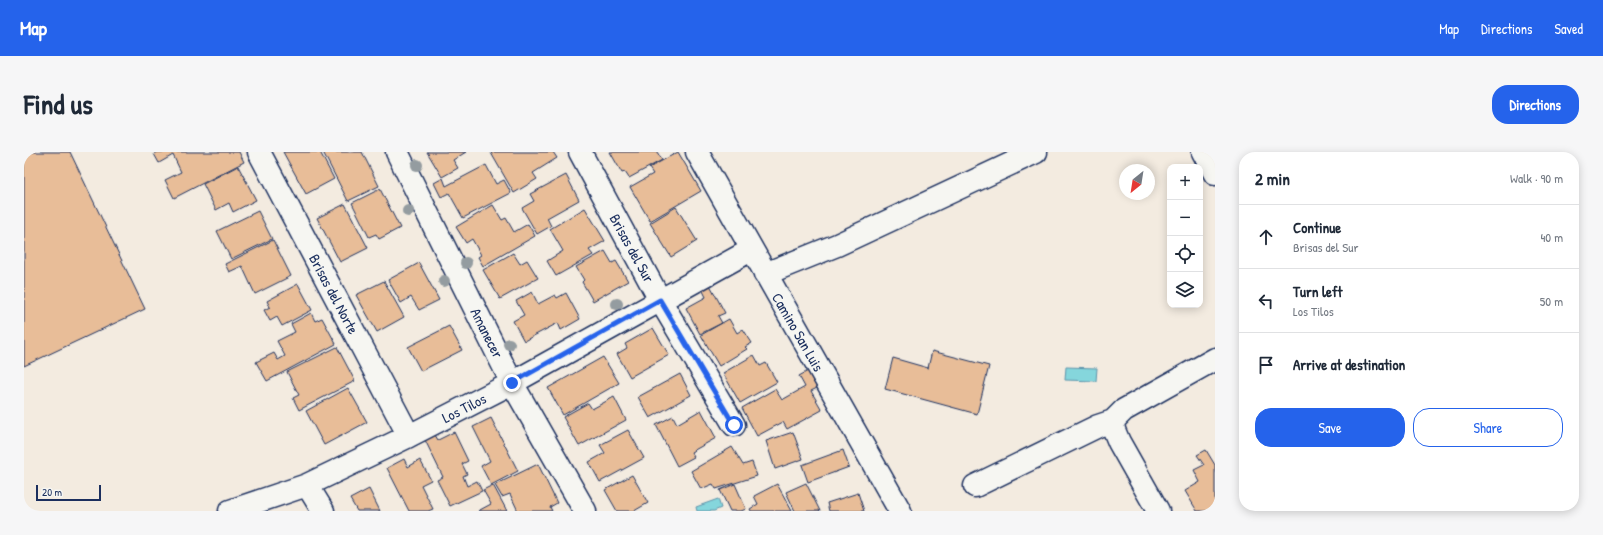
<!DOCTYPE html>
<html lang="en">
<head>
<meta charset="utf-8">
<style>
  :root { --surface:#fff; --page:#f6f6f7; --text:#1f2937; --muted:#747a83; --line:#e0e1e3; --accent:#2563eb }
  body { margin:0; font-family:"Patrick Hand",sans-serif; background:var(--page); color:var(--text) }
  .controls { position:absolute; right:12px; top:12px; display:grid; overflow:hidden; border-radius:8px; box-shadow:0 2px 10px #0003 }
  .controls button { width:36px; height:36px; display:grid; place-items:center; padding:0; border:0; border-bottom:1px solid var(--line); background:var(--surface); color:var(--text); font:20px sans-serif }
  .compass { position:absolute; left:1095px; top:12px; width:36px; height:36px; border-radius:50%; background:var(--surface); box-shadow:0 2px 10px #0003; rotate:210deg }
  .scale { position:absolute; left:12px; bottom:10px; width:65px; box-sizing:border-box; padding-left:4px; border:2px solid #1b2f5e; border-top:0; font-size:11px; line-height:14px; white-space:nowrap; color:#1b2f5e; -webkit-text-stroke:3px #f6f6f2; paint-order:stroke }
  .stop { position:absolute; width:12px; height:12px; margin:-9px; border:3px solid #2563eb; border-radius:50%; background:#fff }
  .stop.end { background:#2563eb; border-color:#fff; box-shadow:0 1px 4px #0008 }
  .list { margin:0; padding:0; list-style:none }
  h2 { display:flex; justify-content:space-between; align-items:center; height:52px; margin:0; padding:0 16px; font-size:17px }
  h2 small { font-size:13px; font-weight:400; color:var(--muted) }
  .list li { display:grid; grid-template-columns:26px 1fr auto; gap:12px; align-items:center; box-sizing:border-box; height:64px; padding:0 16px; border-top:1px solid var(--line) }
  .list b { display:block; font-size:15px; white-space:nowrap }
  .list p { margin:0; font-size:13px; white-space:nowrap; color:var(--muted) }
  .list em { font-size:13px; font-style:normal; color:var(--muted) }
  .actions { display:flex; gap:8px; padding:12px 16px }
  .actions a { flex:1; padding:9px 0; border:1px solid var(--accent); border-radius:16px; text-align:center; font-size:14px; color:var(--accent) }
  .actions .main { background:var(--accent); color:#fff }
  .icon { flex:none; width:22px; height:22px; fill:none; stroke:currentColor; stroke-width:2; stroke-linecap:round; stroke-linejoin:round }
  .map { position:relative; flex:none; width:1191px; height:359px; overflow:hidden; border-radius:16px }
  header { display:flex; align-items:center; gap:24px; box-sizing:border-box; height:56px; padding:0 20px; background:var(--accent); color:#fff }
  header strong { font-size:19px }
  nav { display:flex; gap:22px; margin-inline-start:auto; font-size:14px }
  .intro { display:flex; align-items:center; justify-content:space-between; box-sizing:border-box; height:96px; padding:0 24px }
  h1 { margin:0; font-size:28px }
  .button { padding:10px 18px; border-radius:16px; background:var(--accent); color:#fff; font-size:14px; font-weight:700 }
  main { display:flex; gap:24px; padding:0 24px }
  aside { flex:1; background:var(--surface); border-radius:16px; box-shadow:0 2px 10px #0003 }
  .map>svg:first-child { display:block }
  .water { fill:#85d6dc; stroke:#5b93aa }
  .building { fill:#e8bd98; stroke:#1b2f5e }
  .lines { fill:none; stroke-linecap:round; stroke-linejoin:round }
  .minor-casing { stroke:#1b2f5e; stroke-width:25 }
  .minor { stroke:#f6f6f2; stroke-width:22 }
  .tree { fill:#949ca0 }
  .route { stroke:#2563eb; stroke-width:5 }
  .labels { text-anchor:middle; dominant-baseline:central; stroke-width:4; stroke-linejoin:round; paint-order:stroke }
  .street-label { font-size:15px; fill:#1b2f5e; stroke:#f6f6f2 }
</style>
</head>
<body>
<header>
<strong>Map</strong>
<nav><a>Map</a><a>Directions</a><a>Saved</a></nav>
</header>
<div class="intro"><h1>Find us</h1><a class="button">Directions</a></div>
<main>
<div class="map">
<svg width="1191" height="359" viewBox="0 0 1191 359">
  <rect width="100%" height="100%" fill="#f3ebe0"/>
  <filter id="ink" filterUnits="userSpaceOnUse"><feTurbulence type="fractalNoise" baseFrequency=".025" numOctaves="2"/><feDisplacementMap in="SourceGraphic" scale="8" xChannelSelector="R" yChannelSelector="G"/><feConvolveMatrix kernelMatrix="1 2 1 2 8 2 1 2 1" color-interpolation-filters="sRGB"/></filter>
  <g filter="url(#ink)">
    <path class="water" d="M1042 215 1073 216 1072 229 1041 228Z
      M694 347 697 356 690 359H673L672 355Z"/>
    <path class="building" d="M0 0H46L121 157 0 214Z
      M134 0H215L220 10 150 46 141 28 157 20 149 3 135 11 130 2Z
      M259 0H296L310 27 282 42Z
      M299 0H338L355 34 324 49Z
      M403 0H442L429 8 434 16 418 25Z
      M469 0H529L533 6 509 21 513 27 490 41 467 1Z
      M586 0H633L638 8 605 26 601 20 598 21Z
      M654 0 677 39 626 69 606 35 629 22 625 16Z
      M462 13 472 32 480 28 487 41 439 66 425 41 417 45 410 31 419 26 422 34Z
      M214 14 232 48 209 60 205 51 192 58 179 32Z
      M542 23 555 48 523 66 527 74 513 82 498 56 510 49 506 42Z
      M356 37 376 76 355 87 352 82 345 85 328 51Z
      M321 52 344 96 316 110 293 66Z
      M469 53 478 68 482 66 490 80 504 72 511 84 459 114 454 105 457 103 448 87 442 91 432 75Z
      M652 55 673 89 647 105 626 71Z
      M561 56 581 89 565 98 569 103 532 124 523 109 539 99 526 77Z
      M234 59 248 87 207 107 193 79Z
      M249 88 267 124 231 142 218 114 205 120 201 112Z
      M581 99 588 111 592 109 604 129 569 149 558 130 560 128 552 115Z
      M489 101 496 112 503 108 514 126 476 147 459 118Z
      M395 111 415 148 395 158 387 145 377 151 364 128Z
      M360 129 380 165 353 180 332 143Z
      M274 132 288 158 258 174 253 165 246 169 240 158 246 155 243 149Z
      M686 133 701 161 694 164 698 171 676 182 662 156 682 145 678 137Z
      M508 140 514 152 531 143 533 146 542 141 556 167 537 178 534 171 500 189 489 169 500 163 492 149Z
      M287 161 291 169 298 166 312 192 243 229 232 210 250 201 254 208 261 204 253 189 271 180 267 172Z
      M705 167 713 181 719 177 728 191 721 195 723 197 695 214 677 183Z
      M425 174 438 198 397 219 384 195Z
      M629 176 645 203 606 225 593 202 603 196 601 192Z
      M313 195 331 229 275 258 269 246 275 243 263 220Z
      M908 199 965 214 953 262 861 237 869 206 904 216Z
      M730 203 736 214 742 211 753 230 716 251 699 221Z
      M579 205 595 231 539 263 524 236Z
      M784 219 793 236 787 239 798 258 763 277 759 270 733 284 718 256 751 237 758 248 781 235 775 224Z
      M656 222 667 243 626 266 614 245Z
      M324 236 343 270 300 293 282 259Z
      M590 245 602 268 555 294 539 265 564 251 568 257Z
      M677 258 692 286 667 300 670 305 653 314 632 273 649 264 653 272Z
      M467 266 494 319 467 333 457 314 466 309 449 275Z
      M604 278 620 306 576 330 565 310 581 301 576 293Z
      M430 280 444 309 438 312 443 322 439 324 443 334 453 329 458 339 426 354 413 328 419 325 401 288 411 283 414 288Z
      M769 280 779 307 751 317 742 289Z
      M708 295 719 313 728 310 733 324 692 337 689 332 677 337 667 319Z
      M819 298 825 315 784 330 778 313Z
      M1182 298 1191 313V359H1173L1161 339 1176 330 1170 318 1180 313 1173 303Z
      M380 307 384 315 396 308 407 328 397 333 409 357 404 359H385L363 316Z
      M514 312 533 351 526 355 528 359H494L486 342 478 345 471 333Z
      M608 323 624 351 610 359H593L581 338Z
      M782 331 796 359H771L762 340Z
      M711 332 722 357 717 359H706L696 338Z
      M753 332 768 359H727L726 357 734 352 730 344Z
      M469 333 483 359H454L467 352 459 338Z
      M345 337 356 359H333L326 347Z
      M834 341 840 359H805L803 351Z"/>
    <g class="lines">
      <g class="minor-casing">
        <path id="minor" d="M235 0 385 284
          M373 0 488 231 561 359
          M556 0 636 148 710 273
          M673 0 876 359
          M1179 0 1191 22
          M741 122 813 93 1012 0
          M283 333 299 359
          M951 334 1074 274 1089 269
          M206 359 283 333 385 284 488 231 727 98
          M1134 359 1095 290 1090 278 1089 269 1100 258 1191 207"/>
      </g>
      <use href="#minor" class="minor"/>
    </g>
    <g class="tree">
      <circle cx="393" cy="13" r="6"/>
      <circle cx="384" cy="59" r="6"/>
      <circle cx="442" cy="111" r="6"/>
      <circle cx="420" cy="129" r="6"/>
      <circle cx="593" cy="152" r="6"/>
      <circle cx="485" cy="192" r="6"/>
    </g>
  </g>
  <g class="lines" filter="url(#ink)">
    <path class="route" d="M488 231 636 148 710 273"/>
  </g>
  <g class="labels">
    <g class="street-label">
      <text transform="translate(608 96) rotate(61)">Brisas del Sur</text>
      <text transform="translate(310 142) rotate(62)">Brisas del Norte</text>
      <text transform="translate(774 180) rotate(60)">Camino San Luis</text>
      <text transform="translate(463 181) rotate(63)">Amanecer</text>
      <text transform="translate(440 256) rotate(-27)">Los Tilos</text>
    </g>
  </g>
</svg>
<div class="controls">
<button>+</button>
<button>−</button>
<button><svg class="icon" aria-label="locate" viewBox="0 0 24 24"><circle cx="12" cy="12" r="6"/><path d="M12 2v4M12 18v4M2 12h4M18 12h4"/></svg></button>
<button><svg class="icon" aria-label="layers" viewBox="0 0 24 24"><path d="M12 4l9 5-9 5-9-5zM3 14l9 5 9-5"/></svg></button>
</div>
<svg class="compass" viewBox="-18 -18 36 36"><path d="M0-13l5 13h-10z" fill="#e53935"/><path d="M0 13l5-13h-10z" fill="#747a83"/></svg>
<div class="scale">20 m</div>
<div class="stop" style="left:710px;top:273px"></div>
<div class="stop end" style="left:488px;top:231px"></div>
</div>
<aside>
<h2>2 min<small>Walk · 90 m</small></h2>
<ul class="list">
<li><svg class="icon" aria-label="ahead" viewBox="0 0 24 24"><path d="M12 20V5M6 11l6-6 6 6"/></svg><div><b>Continue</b><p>Brisas del Sur</p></div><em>40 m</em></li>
<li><svg class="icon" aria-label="left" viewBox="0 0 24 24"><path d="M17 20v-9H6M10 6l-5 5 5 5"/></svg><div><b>Turn left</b><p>Los Tilos</p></div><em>50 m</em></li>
<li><svg class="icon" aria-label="arrive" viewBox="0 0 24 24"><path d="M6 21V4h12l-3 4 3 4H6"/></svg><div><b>Arrive at destination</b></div></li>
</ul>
<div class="actions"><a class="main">Save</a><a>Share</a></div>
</aside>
</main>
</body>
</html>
